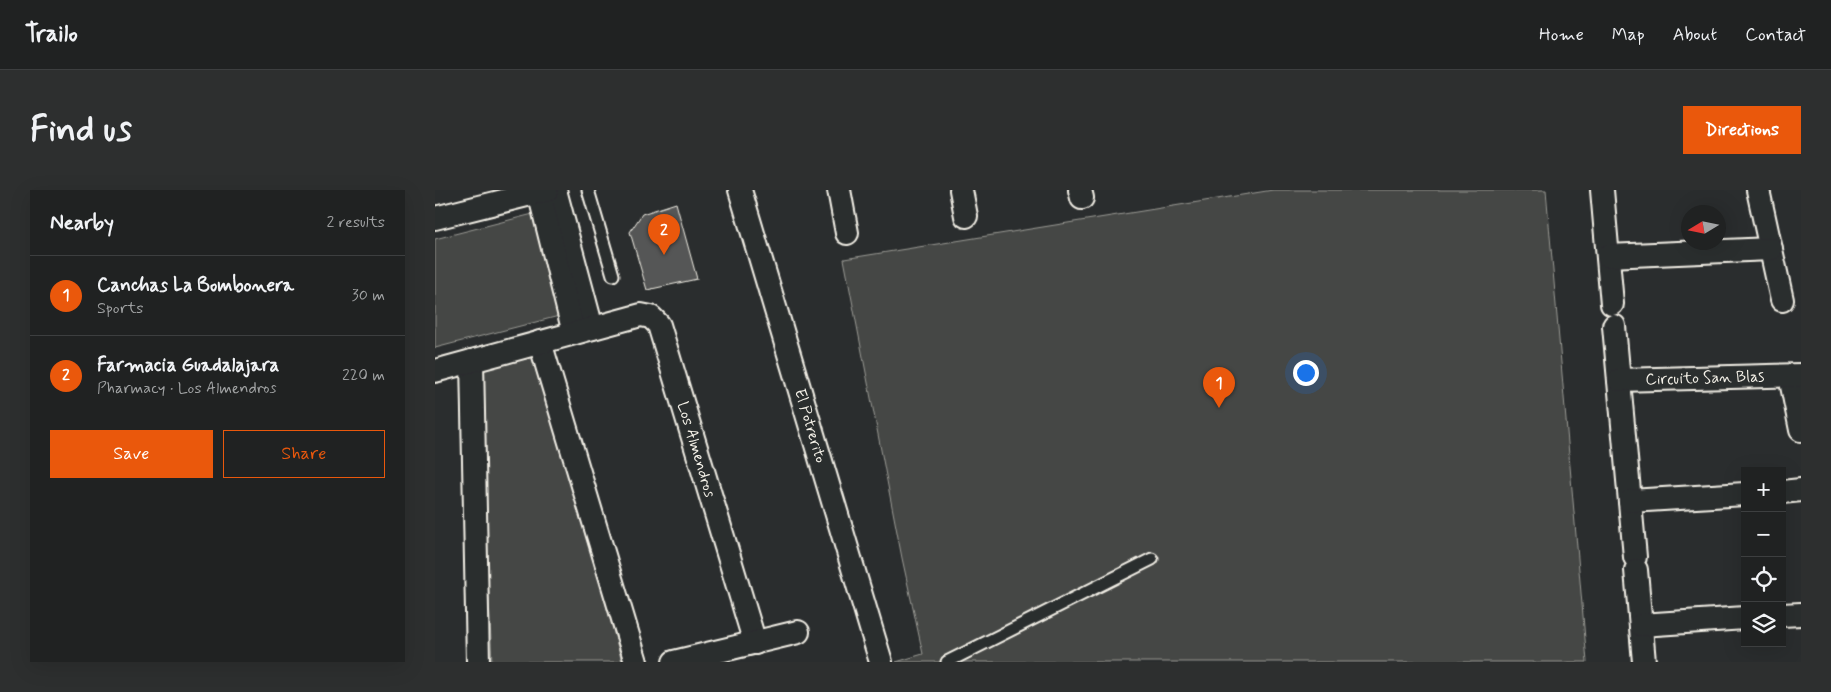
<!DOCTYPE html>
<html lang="en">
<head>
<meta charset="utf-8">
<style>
  :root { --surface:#202222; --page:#2d2f2f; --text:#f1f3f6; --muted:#a2a4a5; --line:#3d3f40; --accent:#ea580c }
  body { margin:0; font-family:Mynerve,sans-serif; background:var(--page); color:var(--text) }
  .controls { position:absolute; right:15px; bottom:15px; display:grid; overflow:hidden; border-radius:0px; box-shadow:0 5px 20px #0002 }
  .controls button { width:45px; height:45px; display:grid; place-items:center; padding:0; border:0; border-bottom:1px solid var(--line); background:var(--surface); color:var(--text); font:25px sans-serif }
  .compass { position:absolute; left:1246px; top:15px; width:45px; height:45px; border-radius:50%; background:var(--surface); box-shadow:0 5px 20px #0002; rotate:260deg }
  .you { position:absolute; left:870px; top:182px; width:18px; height:18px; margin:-12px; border:4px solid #fff; border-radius:50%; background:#1a73e8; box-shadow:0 0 0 8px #1a73e833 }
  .badge { display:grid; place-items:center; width:32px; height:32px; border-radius:50%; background:var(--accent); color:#fff; font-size:16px; font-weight:700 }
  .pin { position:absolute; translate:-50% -41px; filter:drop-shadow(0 1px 2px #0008) }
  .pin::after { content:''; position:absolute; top:26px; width:18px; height:15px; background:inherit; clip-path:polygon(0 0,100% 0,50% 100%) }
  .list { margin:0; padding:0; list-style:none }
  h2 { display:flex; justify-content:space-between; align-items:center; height:65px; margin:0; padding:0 20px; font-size:21px }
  h2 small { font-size:16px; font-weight:400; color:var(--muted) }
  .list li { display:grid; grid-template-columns:32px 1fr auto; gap:15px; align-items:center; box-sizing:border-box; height:80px; padding:0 20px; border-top:1px solid var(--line) }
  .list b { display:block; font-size:19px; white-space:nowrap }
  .list p { margin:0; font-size:16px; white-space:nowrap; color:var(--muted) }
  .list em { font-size:16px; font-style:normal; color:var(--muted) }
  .actions { display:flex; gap:10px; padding:15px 20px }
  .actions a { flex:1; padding:11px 0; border:1px solid var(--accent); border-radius:0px; text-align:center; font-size:18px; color:var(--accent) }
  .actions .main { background:var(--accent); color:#fff }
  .icon { flex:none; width:28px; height:28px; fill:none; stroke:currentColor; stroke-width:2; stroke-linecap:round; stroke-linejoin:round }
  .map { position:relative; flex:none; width:1366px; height:472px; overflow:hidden; border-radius:0px }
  header { display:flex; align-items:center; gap:30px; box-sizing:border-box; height:70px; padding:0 25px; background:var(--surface); border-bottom:1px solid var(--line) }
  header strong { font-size:24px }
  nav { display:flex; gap:28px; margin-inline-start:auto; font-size:18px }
  .intro { display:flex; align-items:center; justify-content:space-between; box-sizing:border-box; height:120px; padding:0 30px }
  h1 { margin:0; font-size:35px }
  .button { padding:12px 22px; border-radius:0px; background:var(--accent); color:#fff; font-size:18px; font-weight:700 }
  main { display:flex; gap:30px; padding:0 30px }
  aside { flex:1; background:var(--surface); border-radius:0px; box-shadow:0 5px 20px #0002 }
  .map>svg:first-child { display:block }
  .green { fill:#444645; stroke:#9c9c96 }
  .building { fill:#555756; stroke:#f4f1e8 }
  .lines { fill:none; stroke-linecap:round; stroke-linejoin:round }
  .service-casing { stroke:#f4f1e8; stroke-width:15 }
  .minor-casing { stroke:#f4f1e8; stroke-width:26 }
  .service { stroke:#2a2d2e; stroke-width:11 }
  .minor { stroke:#2a2d2e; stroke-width:22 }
  .labels { text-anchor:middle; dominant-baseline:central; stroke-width:5; stroke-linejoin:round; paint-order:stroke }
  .street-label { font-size:16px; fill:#f4f1e8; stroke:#2a2d2e }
</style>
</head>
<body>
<header>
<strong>Trailo</strong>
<nav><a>Home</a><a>Map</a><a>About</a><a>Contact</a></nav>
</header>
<div class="intro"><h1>Find us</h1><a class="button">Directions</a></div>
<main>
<aside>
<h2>Nearby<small>2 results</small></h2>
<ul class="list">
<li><span class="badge">1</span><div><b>Canchas La Bombonera</b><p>Sports</p></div><em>30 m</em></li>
<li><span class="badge">2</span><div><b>Farmacia Guadalajara</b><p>Pharmacy · Los Almendros</p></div><em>220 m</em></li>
</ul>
<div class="actions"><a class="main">Save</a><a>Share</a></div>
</aside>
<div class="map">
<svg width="1366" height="472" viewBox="0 0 1366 472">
  <rect width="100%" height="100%" fill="#2a2d2e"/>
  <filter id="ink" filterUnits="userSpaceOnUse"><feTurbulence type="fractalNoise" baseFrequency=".02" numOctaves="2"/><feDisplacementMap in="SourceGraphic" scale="10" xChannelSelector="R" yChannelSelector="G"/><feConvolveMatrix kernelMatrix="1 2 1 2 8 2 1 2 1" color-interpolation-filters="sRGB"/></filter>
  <g filter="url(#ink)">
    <path class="green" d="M838 0H1111L1152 472H461L488 464 467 368 409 69Z
      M98 24 124 126 0 158V49Z
      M101 165 187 472H57L43 180Z"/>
    <path class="building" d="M241 13 262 89 212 100 195 42 207 24Z"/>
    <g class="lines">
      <g class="service-casing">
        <path id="service" d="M153 0 178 85
          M512 472 717 369"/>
      </g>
      <g class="minor-casing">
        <g id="minor">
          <path d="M120 0 157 138"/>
          <path id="s1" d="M305 0 446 472"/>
          <path d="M404 0 412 43"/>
          <path d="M526 0 531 26"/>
          <path d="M645 0 647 8"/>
          <path d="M1167 0 1177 114"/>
          <path d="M1323 0 1347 110"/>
          <path d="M104 2 139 143"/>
          <path d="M0 28 112 0"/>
          <path d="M1173 66 1336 59"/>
          <path d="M1179 136 1200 367"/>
          <path d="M105 152 201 472"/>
          <path d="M37 171 43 472"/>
          <path id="s2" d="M0 181 206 125 216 127 224 135 320 453"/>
          <path d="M1355 186 1366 240"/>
          <path id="s3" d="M1184 190 1366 185"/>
          <path d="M1347 302 1366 300"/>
          <path d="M1195 311 1310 304"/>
          <path d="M1201 380 1209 472"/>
          <path d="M1347 425 1366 424"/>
          <path d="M1206 435 1310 428"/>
          <path d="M239 472 363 442"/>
        </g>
      </g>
      <use href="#service" class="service"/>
      <use href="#minor" class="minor"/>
    </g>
  </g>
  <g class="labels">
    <g class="street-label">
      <text stroke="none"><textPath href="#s3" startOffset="86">Circuito San Blas</textPath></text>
      <text stroke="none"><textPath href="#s1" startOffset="246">El Potrerito</textPath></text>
      <text stroke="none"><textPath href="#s2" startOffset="365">Los Almendros</textPath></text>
    </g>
  </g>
</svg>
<div class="controls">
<button>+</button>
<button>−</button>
<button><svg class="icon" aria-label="locate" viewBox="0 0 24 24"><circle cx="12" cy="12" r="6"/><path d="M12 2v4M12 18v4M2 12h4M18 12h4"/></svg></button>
<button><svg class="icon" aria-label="layers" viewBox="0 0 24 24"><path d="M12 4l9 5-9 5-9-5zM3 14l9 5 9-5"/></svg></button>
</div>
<svg class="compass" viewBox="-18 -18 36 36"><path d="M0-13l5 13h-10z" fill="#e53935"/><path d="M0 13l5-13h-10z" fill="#a2a4a5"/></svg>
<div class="you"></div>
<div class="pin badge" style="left:784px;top:218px">1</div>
<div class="pin badge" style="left:229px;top:65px">2</div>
</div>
</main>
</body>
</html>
